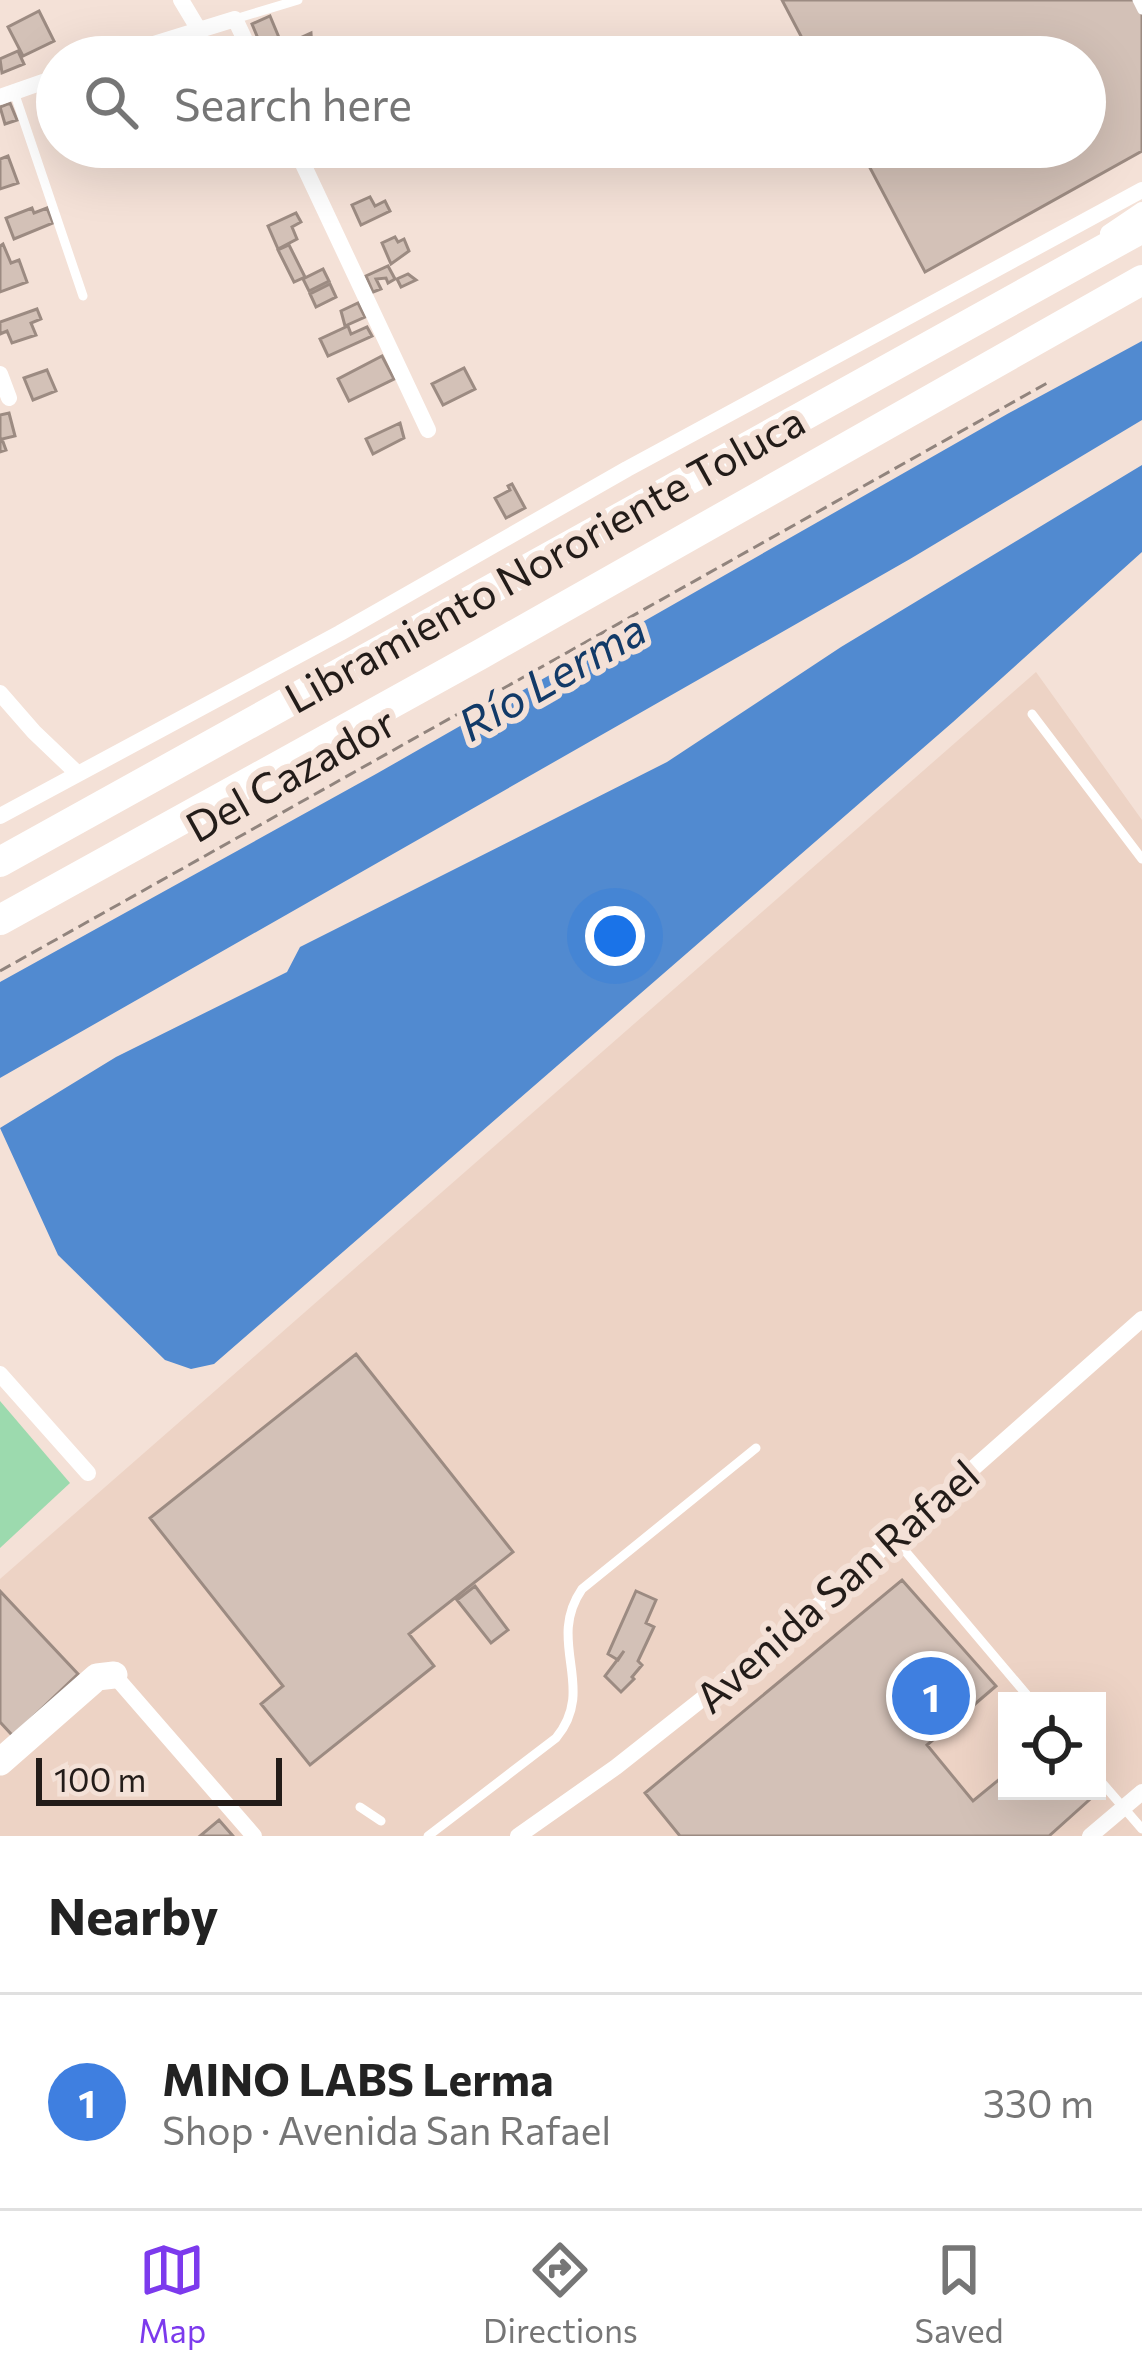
<!DOCTYPE html>
<html lang="en">
<head>
<meta charset="utf-8">
<style>
  :root { --surface:#fff; --page:#f2f2f2; --text:#222; --muted:#767676; --line:#e0e0e0; --accent:#7c3aed }
  body { margin:0; font-family:Commissioner,sans-serif; background:var(--page); color:var(--text) }
  .controls { position:absolute; right:36px; bottom:36px; display:grid; overflow:hidden; border-radius:0px; box-shadow:0 12px 48px #0002 }
  .controls button { width:108px; height:108px; display:grid; place-items:center; padding:0; border:0; border-bottom:3px solid var(--line); background:var(--surface); color:var(--text); font:60px sans-serif }
  .scale { position:absolute; left:36px; bottom:30px; width:246px; box-sizing:border-box; padding-left:12px; border:6px solid #231c19; border-top:0; font-size:33px; line-height:42px; white-space:nowrap; color:#231c19; -webkit-text-stroke:9px #f4e1d7; paint-order:stroke }
  .you { position:absolute; left:615px; top:936px; width:42px; height:42px; margin:-30px; border:9px solid #fff; border-radius:50%; background:#1a73e8; box-shadow:0 0 0 18px #1a73e833 }
  .badge { display:grid; place-items:center; width:78px; height:78px; border-radius:50%; background:var(--accent); color:#fff; font-size:39px; font-weight:700 }
  .pin { position:absolute; translate:-50% -50%; border:6px solid #fff; box-shadow:0 3px 12px #0006 }
  .list { margin:0; padding:0; list-style:none }
  h2 { display:flex; justify-content:space-between; align-items:center; height:156px; margin:0; padding:0 48px; font-size:51px }
  h2 small { font-size:39px; font-weight:400; color:var(--muted) }
  .list li { display:grid; grid-template-columns:78px 1fr auto; gap:36px; align-items:center; box-sizing:border-box; height:216px; padding:0 48px; border-top:3px solid var(--line) }
  .list b { display:block; font-size:45px; white-space:nowrap }
  .list p { margin:0; font-size:39px; white-space:nowrap; color:var(--muted) }
  .list em { font-size:39px; font-style:normal; color:var(--muted) }
  .icon { flex:none; width:66px; height:66px; fill:none; stroke:currentColor; stroke-width:2; stroke-linecap:round; stroke-linejoin:round }
  .map { position:relative; flex:none; width:1142px; height:1836px; overflow:hidden }
  .search { position:absolute; background:var(--surface); box-shadow:0 12px 48px #0002; left:36px; right:36px; top:36px; height:132px; display:flex; align-items:center; gap:30px; box-sizing:border-box; padding:0 42px; border-radius:66px; color:var(--muted); font-size:45px }
  .sheet { height:372px; background:var(--surface) }
  nav { display:flex; justify-content:space-around; align-items:center; box-sizing:border-box; height:168px; border-top:3px solid var(--line); background:var(--surface); font-size:33px; color:var(--muted) }
  nav a { display:grid; justify-items:center; gap:6px }
  nav .on { color:var(--accent) }
  .map>svg:first-child { display:block }
  .built { fill:#edd3c5; fill-rule:evenodd }
  .green { fill:#9cdaae }
  .water { fill:#518ad0 }
  .building { fill:#d3c1b7; stroke:#9c8b82; stroke-width:3 }
  .lines { fill:none; stroke-linecap:round; stroke-linejoin:round }
  .path { stroke:#91847d; stroke-width:3; stroke-dasharray:12 6; stroke-linecap:butt }
  .service { stroke:#fff; stroke-width:9 }
  .minor { stroke:#fff; stroke-width:16 }
  .trunk { stroke:#fff; stroke-width:27 }
  .motorway { stroke:#fff; stroke-width:30 }
  .labels { text-anchor:middle; dominant-baseline:central; stroke-width:12; stroke-linejoin:round; paint-order:stroke }
  .street-label { font-size:42px; fill:#231c19; stroke:#f4e1d7 }
  .water-label { font-size:45px; font-style:italic; fill:#123a68; stroke:#f4e1d7 }
</style>
</head>
<body>
<div class="map">
<svg width="1142" height="1836" viewBox="0 0 1142 1836">
  <rect width="100%" height="100%" fill="#f4e1d7"/>
  <path class="built" d="M1036 672 1142 820V1836H0V1579ZM1007 1701H1097V1791H1007Z"/>
  <path class="green" d="M0 1401 70 1483 0 1548Z"/>
  <path class="water" d="M1142 341V420L910 559 0 1078V982L376 774 1009 413Z
    M1142 465V552L953 722 214 1364 191 1369 165 1360 58 1255 0 1128 116 1057 287 972 300 947 667 762 841 647Z"/>
  <path class="building" d="M782 0H1142V151L925 272 859 147H1085V57H812Z
    M39 11 54 41 23 56 8 27Z
    M270 16 280 40 262 48 252 24Z
    M311 33 312 48 295 56 289 43Z
    M220 46 225 57H200L199 55Z
    M18 51 24 64 2 73 0 59Z
    M10 103 17 120 5 124 0 107Z
    M357 147 360 154 337 165 326 151 332 147Z
    M8 156 18 183 0 189V159Z
    M370 197 375 206 385 201 390 211 361 225 352 205Z
    M32 208 34 213 47 208 53 223 14 239 6 218Z
    M296 213 301 222 292 227 297 239 278 249 268 226Z
    M395 237 398 242 404 239 409 251 391 264 382 243Z
    M3 244 11 263 19 260 27 282 0 292V246Z
    M289 245 305 277 294 282 278 250Z
    M388 266 395 279 388 283 386 278 376 279 381 289 373 292 366 276Z
    M323 269 329 281 309 291 303 279Z
    M408 274 416 280 401 287 397 279Z
    M330 284 336 297 316 307 310 294Z
    M358 303 365 317 345 326 341 311Z
    M37 309 41 319 31 323 36 335 12 343 7 331 0 334V322Z
    M348 326 351 334 367 327 372 336 328 356 320 339Z
    M382 356 394 379 349 401 338 379Z
    M464 368 475 389 443 405 432 384Z
    M47 370 56 391 33 400 24 378Z
    M9 413 15 436 2 439 6 450 0 452V415Z
    M400 423 404 438 373 454 366 439Z
    M512 484 525 508 506 518 495 498 510 490 508 486Z
    M356 1354 513 1552 409 1634 434 1666 310 1765 261 1704 283 1686 150 1518Z
    M902 1580 996 1686 927 1745 973 1801 1007 1773V1791L1098 1792 1049 1836H680L645 1793Z
    M475 1586 508 1630 491 1643 457 1600Z
    M0 1591 78 1674 13 1736 0 1722Z
    M636 1591 656 1600 646 1623 654 1627 638 1661 642 1665 632 1677 634 1679 621 1692 605 1676 624 1651 618 1660 608 1654Z
    M219 1820 233 1836H200Z"/>
  <g class="lines">
    <path class="path" d="M0 971 1049 382"/>
    <path class="service" d="M1137 0 1142 10
      M235 19 298 0
      M14 92 83 296
      M1032 714 1142 859
      M895 1539 1032 1701
      M1097 1777 1142 1829
      M360 1807 381 1821
      M428 1836 556 1738C598 1687 545 1643 582 1589L756 1448"/>
    <path class="minor" d="M181 0 199 30
      M112 57 235 19 253 57
      M0 97 57 77
      M295 147 428 430
      M1108 233 1142 210
      M0 374 9 398
      M0 693 34 732 78 774
      M0 816 340 633 627 469 1142 190
      M0 1374 88 1473
      M114 1675 254 1836
      M518 1836 616 1767 797 1624 1142 1319
      M1090 1836 1142 1792"/>
    <path class="trunk" d="M0 1762 97 1677 114 1675"/>
    <path class="motorway" d="M0 862 1142 228
      M0 920 481 654 1142 280"/>
  </g>
  <g class="labels">
    <g class="street-label">
      <text transform="translate(544 558) rotate(-29)">Libramiento Nororiente Toluca</text>
      <text transform="translate(290 773) rotate(-29)">Del Cazador</text>
      <text transform="translate(836 1585) rotate(-41)">Avenida San Rafael</text>
    </g>
    <g class="water-label">
      <text transform="translate(551 675) rotate(-30)">Río Lerma</text>
    </g>
  </g>
</svg>
<div class="controls">
<button><svg class="icon" aria-label="locate" viewBox="0 0 24 24"><circle cx="12" cy="12" r="6"/><path d="M12 2v4M12 18v4M2 12h4M18 12h4"/></svg></button>
</div>
<div class="scale">100 m</div>
<div class="you"></div>
<div class="pin badge" style="left:931px;top:1696px;background:#3f7fe0">1</div>
<div class="search"><svg class="icon" aria-label="search" viewBox="0 0 24 24"><circle cx="10" cy="10" r="6"/><path d="M15 15l6 6"/></svg>Search here</div>
</div>
<section class="sheet">
<h2>Nearby<small></small></h2>
<ul class="list">
<li><span class="badge" style="background:#3f7fe0">1</span><div><b>MINO LABS Lerma</b><p>Shop · Avenida San Rafael</p></div><em>330 m</em></li>
</ul>
</section>
<nav>
<a class="on"><svg class="icon" aria-label="map" viewBox="0 0 24 24"><path d="M3 6l6-2 6 2 6-2v14l-6 2-6-2-6 2zM9 4v14M15 6v14"/></svg>Map</a>
<a><svg class="icon" aria-label="directions" viewBox="0 0 24 24"><path d="M12 3l9 9-9 9-9-9zM9 14v-3h6M13 9l2 2-2 2"/></svg>Directions</a>
<a><svg class="icon" aria-label="saved" viewBox="0 0 24 24"><path d="M7 4h10v16l-5-4-5 4z"/></svg>Saved</a>
</nav>
</body>
</html>
